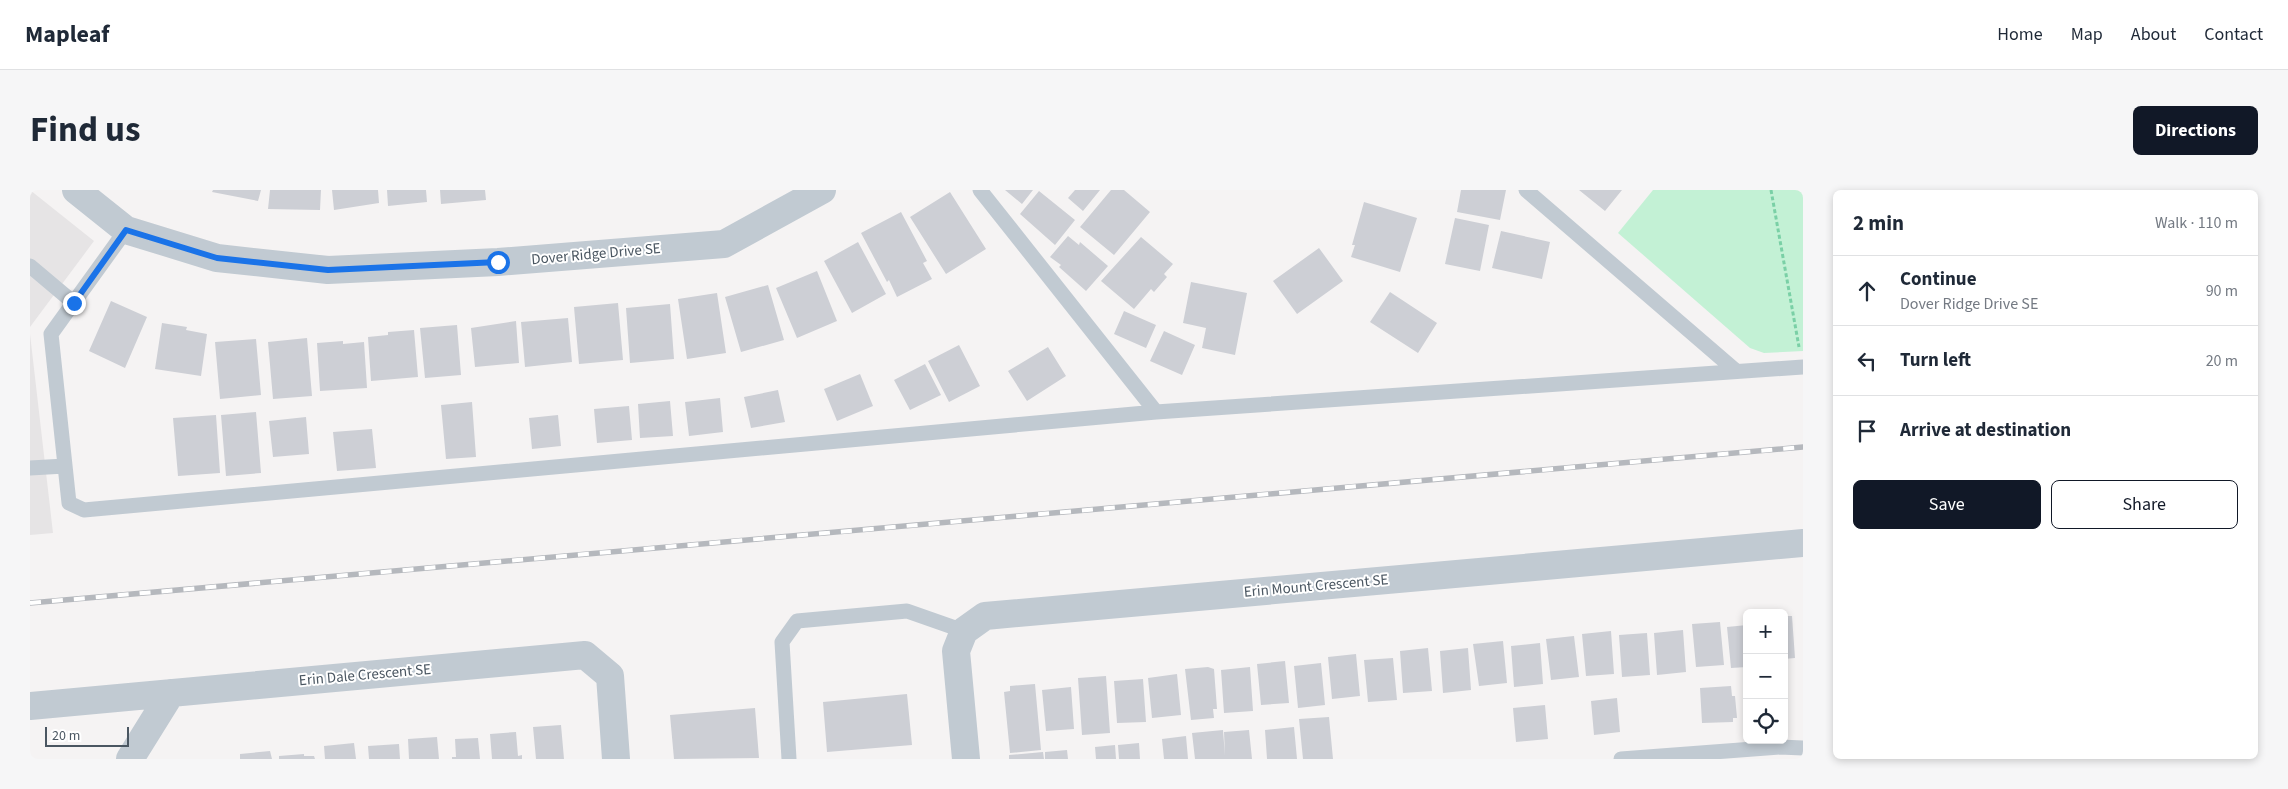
<!DOCTYPE html>
<html lang="en">
<head>
<meta charset="utf-8">
<style>
  :root { --surface:#fff; --page:#f6f6f7; --text:#1f2937; --muted:#747a83; --line:#e0e1e3; --accent:#111827 }
  body { margin:0; font-family:"Source Sans 3",sans-serif; background:var(--page); color:var(--text) }
  .controls { position:absolute; right:15px; bottom:15px; display:grid; overflow:hidden; border-radius:8px; box-shadow:0 2px 8px #0003 }
  .controls button { width:45px; height:45px; display:grid; place-items:center; padding:0; border:0; border-bottom:1px solid var(--line); background:var(--surface); color:var(--text); font:25px sans-serif }
  .scale { position:absolute; left:15px; bottom:12px; width:84px; box-sizing:border-box; padding-left:5px; border:2px solid #4a5661; border-top:0; font-size:14px; line-height:18px; white-space:nowrap; color:#4a5661; -webkit-text-stroke:4px #fff; paint-order:stroke }
  .stop { position:absolute; width:15px; height:15px; margin:-11px; border:4px solid #1a73e8; border-radius:50%; background:#fff }
  .stop.end { background:#1a73e8; border-color:#fff; box-shadow:0 1px 5px #0008 }
  .list { margin:0; padding:0; list-style:none }
  h2 { display:flex; justify-content:space-between; align-items:center; height:65px; margin:0; padding:0 20px; font-size:21px }
  h2 small { font-size:16px; font-weight:400; color:var(--muted) }
  .list li { display:grid; grid-template-columns:32px 1fr auto; gap:15px; align-items:center; box-sizing:border-box; height:70px; padding:0 20px; border-top:1px solid var(--line) }
  .list b { display:block; font-size:19px; white-space:nowrap }
  .list p { margin:0; font-size:16px; white-space:nowrap; color:var(--muted) }
  .list em { font-size:16px; font-style:normal; color:var(--muted) }
  .actions { display:flex; gap:10px; padding:15px 20px }
  .actions a { flex:1; padding:11px 0; border:1px solid var(--accent); border-radius:8px; text-align:center; font-size:18px; color:var(--accent) }
  .actions .main { background:var(--accent); color:#fff }
  .icon { flex:none; width:28px; height:28px; fill:none; stroke:currentColor; stroke-width:2; stroke-linecap:round; stroke-linejoin:round }
  .map { position:relative; flex:none; width:1773px; height:569px; overflow:hidden; border-radius:8px }
  header { display:flex; align-items:center; gap:30px; box-sizing:border-box; height:70px; padding:0 25px; background:var(--surface); border-bottom:1px solid var(--line) }
  header strong { font-size:24px }
  nav { display:flex; gap:28px; margin-inline-start:auto; font-size:18px }
  .intro { display:flex; align-items:center; justify-content:space-between; box-sizing:border-box; height:120px; padding:0 30px }
  h1 { margin:0; font-size:35px }
  .button { padding:12px 22px; border-radius:8px; background:var(--accent); color:#fff; font-size:18px; font-weight:700 }
  main { display:flex; gap:30px; padding:0 30px }
  aside { flex:1; background:var(--surface); border-radius:8px; box-shadow:0 2px 8px #0003 }
  .map>svg:first-child { display:block }
  .education { fill:#e6e4e5 }
  .green { fill:#c3f1d5 }
  .building { fill:#cdcfd5 }
  .lines { fill:none; stroke-linecap:round; stroke-linejoin:round }
  .path { stroke:#7ad0a6; stroke-width:3; stroke-dasharray:4 2.5; stroke-linecap:butt }
  .lane { stroke:#c1cad2; stroke-width:15 }
  .street { stroke:#c1cad2; stroke-width:28 }
  .rail-casing { stroke:#b5b8bd; stroke-width:5.5 }
  .rail { stroke:#fff; stroke-width:4; stroke-dasharray:11; stroke-linecap:butt }
  .route { stroke:#1a73e8; stroke-width:6 }
  .labels { text-anchor:middle; dominant-baseline:central; stroke-width:4; stroke-linejoin:round; paint-order:stroke }
  .street-label { font-size:15px; fill:#4a5661; stroke:#fff }
</style>
</head>
<body>
<header>
<strong>Mapleaf</strong>
<nav><a>Home</a><a>Map</a><a>About</a><a>Contact</a></nav>
</header>
<div class="intro"><h1>Find us</h1><a class="button">Directions</a></div>
<main>
<div class="map">
<svg width="1773" height="569" viewBox="0 0 1773 569">
  <rect width="100%" height="100%" fill="#f5f3f3"/>
  <path class="education" d="M0 0 64 51 0 137Z
    M0 144 23 343 0 345Z"/>
  <path class="green" d="M1623 0H1773V161L1734 163 1720 158 1588 43Z"/>
  <path class="building" d="M183 0H231L228 11 182 2Z
    M240 0H291L290 20 238 19Z
    M302 0H348L349 13 304 20Z
    M357 0H396L397 12 358 16Z
    M410 0H455L456 10 411 14Z
    M975 0H1003L992 14Z
    M1045 0H1070L1053 21 1038 8Z
    M1081 0H1094L1120 22 1084 65 1050 37Z
    M1431 0H1476L1470 30 1427 22Z
    M1549 0H1592L1575 21Z
    M1009 1 1045 30 1025 55 990 24Z
    M920 2 956 59 916 84 880 27Z
    M1334 12 1387 28 1370 82 1321 67 1325 55H1322Z
    M871 22 897 71 893 73 902 89 867 107 859 90 857 92 831 43Z
    M1425 28 1459 35 1450 81 1415 74Z
    M1471 41 1520 52 1512 89 1462 78Z
    M1038 46 1049 55 1050 52 1078 76 1056 101 1029 77 1031 75 1020 67Z
    M1111 47 1143 74 1134 84 1137 87 1124 102 1121 99 1104 119 1071 91Z
    M828 52 856 104 822 123 794 71Z
    M1289 58 1313 91 1267 124 1243 91Z
    M787 81 807 131 767 148 746 98Z
    M1161 92 1217 103 1205 165 1172 158 1176 138 1153 133Z
    M738 95 754 150 711 162 695 107Z
    M1360 102 1407 133 1388 163 1340 132Z
    M687 103 696 163 657 169 648 109Z
    M81 111 117 127 95 178 59 161Z
    M588 113 593 170 549 174 544 117Z
    M640 114 644 169 600 173 596 118Z
    M1094 121 1126 135 1116 158 1084 144Z
    M538 128 542 172 495 177 491 132Z
    M486 131 489 173 445 177 441 138Z
    M132 133 157 137 156 140 177 144 171 186 125 179Z
    M427 135 431 185 395 188 390 138Z
    M384 140 388 187 341 191 338 147 358 145V142Z
    M1134 141 1165 155 1152 185 1120 171Z
    M277 148 282 206 243 209 238 152Z
    M226 149 231 205 190 209 185 152Z
    M313 151V154L334 152 337 198 290 201 287 153Z
    M929 155 950 196 919 212 898 171Z
    M1018 157 1036 186 997 211 978 181Z
    M895 174 911 205 880 220 864 190Z
    M830 184 843 216 807 231 794 199Z
    M748 200 755 232 721 238 714 207Z
    M690 208 693 242 659 246 655 212Z
    M640 211 643 246 610 248 608 214Z
    M442 212 446 267 416 269 411 215Z
    M599 216 602 250 567 253 564 219Z
    M226 222 231 283 196 286 191 225Z
    M186 225 190 283 148 286 143 228Z
    M528 225 531 256 502 259 499 228Z
    M276 227 279 264 243 267 239 231Z
    M342 239 346 278 307 281 303 242Z
    M1754 426H1762L1765 468 1754 469Z
    M1690 432 1694 475 1666 477 1662 434Z
    M1717 435V477L1701 478 1697 437Z
    M1653 440 1656 482 1627 485 1624 443Z
    M1581 441 1584 484 1556 486 1552 444Z
    M1617 443 1620 485 1592 487 1589 445Z
    M1544 446 1549 487 1521 490 1516 449Z
    M1473 451 1477 493 1449 496 1443 454Z
    M1510 453 1513 494 1484 497 1481 456Z
    M1398 458 1402 501 1373 503 1370 461Z
    M1438 458 1441 500 1413 503 1410 461Z
    M1326 464 1330 506 1302 509 1298 467Z
    M1363 468 1367 510 1338 512 1334 470Z
    M1255 471 1259 513 1231 515 1227 474Z
    M1291 473 1295 515 1268 518 1264 476Z
    M1178 477 1184 479 1187 519H1183L1184 528 1161 530 1155 479Z
    M1220 477 1223 521 1194 523 1191 480Z
    M1147 484 1151 525 1122 528 1118 488Z
    M1076 486 1080 543 1052 545 1048 488Z
    M1113 489 1116 532 1087 533 1084 491Z
    M1005 494 1011 560 980 563 974 502 980 501V496Z
    M1701 496 1702 506H1705L1707 528H1703V532L1672 533 1670 498Z
    M1041 497 1044 539 1016 541 1012 500Z
    M877 504 882 555 797 562 793 512Z
    M1587 508 1590 542 1564 545 1561 511Z
    M1515 515 1518 549 1486 552 1483 518Z
    M725 518 729 568 644 569 640 525Z
    M1299 527 1303 569H1273L1269 529Z
    M531 535 534 569H506L503 537Z
    M1264 537 1267 569H1237L1235 540Z
    M1193 540 1195 566 1194 542 1219 540 1222 569H1165L1162 543Z
    M486 542 488 566 492 565V569H462L460 544Z
    M1156 546 1158 569H1134L1132 549Z
    M407 547 409 569H379L378 549Z
    M448 548 450 569H422V567H426L425 549Z
    M324 553 326 569H295L294 556Z
    M1109 553 1110 569H1089L1088 555Z
    M369 554 370 569H339L338 556Z
    M1085 555 1086 569H1066L1065 557Z
    M1037 560 1038 569H1015V562Z
    M240 561 242 569H210V564Z
    M1013 562 1014 569H979V565Z
    M274 564V566H284L285 569H249V566Z"/>
  <g class="lines">
    <path class="path" d="M1741 0 1769 157"/>
    <path class="lane" d="M950 0 1126 222
      M1496 0 1706 181
      M96 40 21 144 39 313 54 320 1126 222 1773 177
      M0 76 44 113
      M0 278 35 276
      M759 569 752 452 767 431 877 421 934 441
      M1591 569 1750 557 1773 558"/>
    <path class="street" d="M46 0 96 40 187 68 298 80 468 72 694 54 792 0
      M0 516 555 465 580 486 586 569
      M100 569 141 503
      M936 569 926 461 934 441 955 426 1773 353"/>
    <g class="rail-casing">
      <path id="rail" d="M0 413 1773 257"/>
    </g>
    <use href="#rail" class="rail"/>
  </g>
  <g class="lines">
    <path class="route" d="M44 113 96 40 187 68 298 80 468 72"/>
  </g>
  <g class="labels">
    <g class="street-label">
      <text transform="translate(566 64) rotate(-5)">Dover Ridge Drive SE</text>
      <text transform="translate(1286 396) rotate(-5)">Erin Mount Crescent SE</text>
      <text transform="translate(335 485) rotate(-5)">Erin Dale Crescent SE</text>
    </g>
  </g>
</svg>
<div class="controls">
<button>+</button>
<button>−</button>
<button><svg class="icon" aria-label="locate" viewBox="0 0 24 24"><circle cx="12" cy="12" r="6"/><path d="M12 2v4M12 18v4M2 12h4M18 12h4"/></svg></button>
</div>
<div class="scale">20 m</div>
<div class="stop" style="left:468px;top:72px"></div>
<div class="stop end" style="left:44px;top:113px"></div>
</div>
<aside>
<h2>2 min<small>Walk · 110 m</small></h2>
<ul class="list">
<li><svg class="icon" aria-label="ahead" viewBox="0 0 24 24"><path d="M12 20V5M6 11l6-6 6 6"/></svg><div><b>Continue</b><p>Dover Ridge Drive SE</p></div><em>90 m</em></li>
<li><svg class="icon" aria-label="left" viewBox="0 0 24 24"><path d="M17 20v-9H6M10 6l-5 5 5 5"/></svg><div><b>Turn left</b></div><em>20 m</em></li>
<li><svg class="icon" aria-label="arrive" viewBox="0 0 24 24"><path d="M6 21V4h12l-3 4 3 4H6"/></svg><div><b>Arrive at destination</b></div></li>
</ul>
<div class="actions"><a class="main">Save</a><a>Share</a></div>
</aside>
</main>
</body>
</html>
